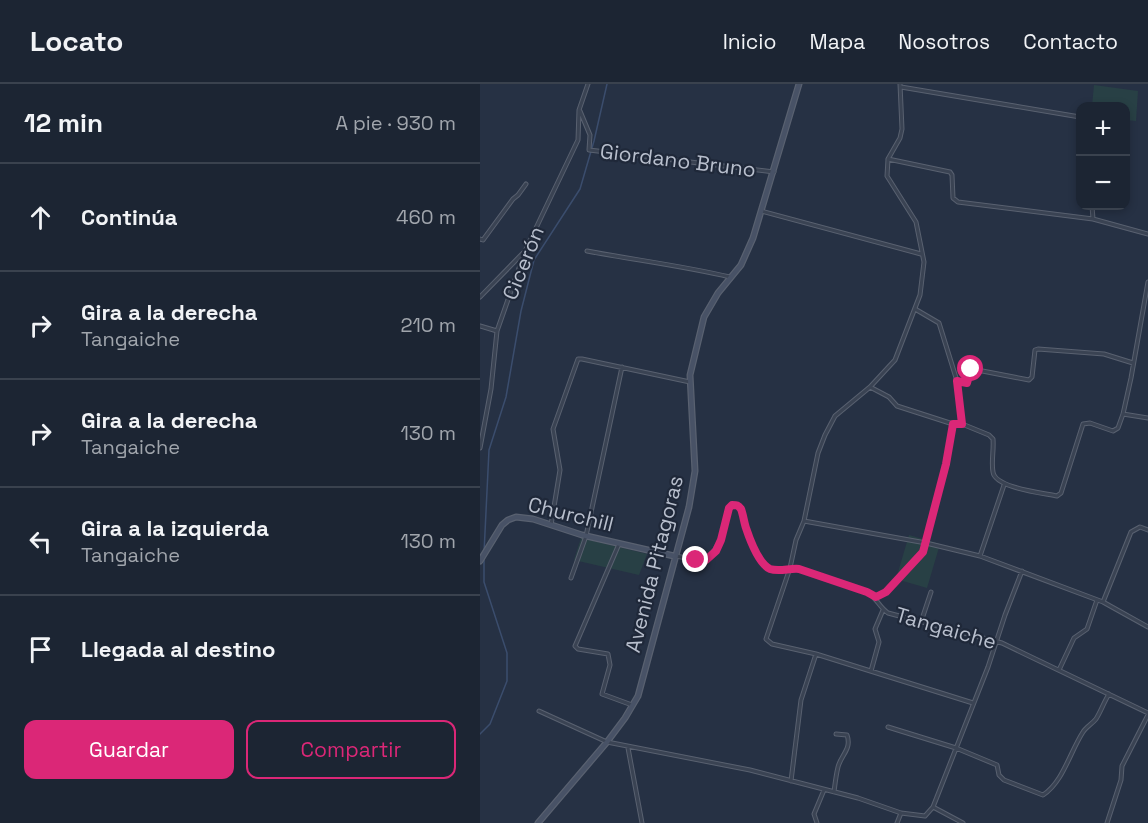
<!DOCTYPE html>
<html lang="es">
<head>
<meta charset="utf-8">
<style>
  :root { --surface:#1c2533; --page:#29313f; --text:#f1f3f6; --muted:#a0a5ac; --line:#3a424e; --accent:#db2777 }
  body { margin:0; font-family:"Space Grotesk",sans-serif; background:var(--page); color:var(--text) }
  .controls { position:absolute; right:18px; top:18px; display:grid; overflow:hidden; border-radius:12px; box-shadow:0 3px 9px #0003 }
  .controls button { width:54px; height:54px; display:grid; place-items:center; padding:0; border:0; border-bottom:2px solid var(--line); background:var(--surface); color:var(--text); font:30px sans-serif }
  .stop { position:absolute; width:18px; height:18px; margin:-14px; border:4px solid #db2777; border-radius:50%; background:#fff }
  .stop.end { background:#db2777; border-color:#fff; box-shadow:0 2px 6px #0008 }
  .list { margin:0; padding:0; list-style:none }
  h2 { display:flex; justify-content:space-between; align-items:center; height:78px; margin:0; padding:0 24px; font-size:26px }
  h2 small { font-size:20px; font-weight:400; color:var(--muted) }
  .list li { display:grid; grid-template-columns:39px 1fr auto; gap:18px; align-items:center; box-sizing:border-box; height:108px; padding:0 24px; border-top:2px solid var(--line) }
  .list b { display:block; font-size:22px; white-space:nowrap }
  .list p { margin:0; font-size:20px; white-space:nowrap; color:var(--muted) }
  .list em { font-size:20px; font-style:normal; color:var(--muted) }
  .actions { display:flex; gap:12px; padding:18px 24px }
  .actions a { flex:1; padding:14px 0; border:2px solid var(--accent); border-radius:12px; text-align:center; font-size:21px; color:var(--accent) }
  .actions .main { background:var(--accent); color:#fff }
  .icon { flex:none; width:33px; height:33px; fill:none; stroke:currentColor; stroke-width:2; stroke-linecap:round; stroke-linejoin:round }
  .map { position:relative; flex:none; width:668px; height:739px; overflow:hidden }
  header { display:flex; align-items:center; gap:36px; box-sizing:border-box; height:84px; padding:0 30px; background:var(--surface); border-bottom:2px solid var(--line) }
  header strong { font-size:28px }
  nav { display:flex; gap:33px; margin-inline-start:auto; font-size:21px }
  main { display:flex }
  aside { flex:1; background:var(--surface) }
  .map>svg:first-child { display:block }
  .green { fill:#284045 }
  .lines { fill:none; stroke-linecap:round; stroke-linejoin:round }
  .stream { stroke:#3b4d6d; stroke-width:1.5 }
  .street-casing { stroke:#596170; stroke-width:5 }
  .secondary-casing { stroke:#596170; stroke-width:7 }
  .street { stroke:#3a4353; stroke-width:3 }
  .secondary { stroke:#485266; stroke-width:4.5 }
  .route { stroke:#db2777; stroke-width:8 }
  .labels { text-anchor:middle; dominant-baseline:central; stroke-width:4.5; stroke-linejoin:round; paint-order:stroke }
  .street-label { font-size:21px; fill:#b8bfcd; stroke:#1f2839 }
</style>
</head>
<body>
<header>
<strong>Locato</strong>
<nav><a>Inicio</a><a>Mapa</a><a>Nosotros</a><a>Contacto</a></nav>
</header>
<main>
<aside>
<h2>12 min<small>A pie · 930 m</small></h2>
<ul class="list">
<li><svg class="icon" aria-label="ahead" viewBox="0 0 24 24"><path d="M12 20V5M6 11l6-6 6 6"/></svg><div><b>Continúa</b></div><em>460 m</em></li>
<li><svg class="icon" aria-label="right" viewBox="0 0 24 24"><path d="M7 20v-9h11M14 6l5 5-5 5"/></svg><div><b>Gira a la derecha</b><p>Tangaiche</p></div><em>210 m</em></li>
<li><svg class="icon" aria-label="right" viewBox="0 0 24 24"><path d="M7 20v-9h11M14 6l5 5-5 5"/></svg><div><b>Gira a la derecha</b><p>Tangaiche</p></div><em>130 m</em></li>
<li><svg class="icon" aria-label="left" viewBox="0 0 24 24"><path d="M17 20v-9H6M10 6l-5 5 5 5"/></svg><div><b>Gira a la izquierda</b><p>Tangaiche</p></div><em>130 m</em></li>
<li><svg class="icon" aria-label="arrive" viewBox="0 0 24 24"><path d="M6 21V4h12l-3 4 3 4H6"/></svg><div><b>Llegada al destino</b></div></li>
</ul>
<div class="actions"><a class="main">Guardar</a><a>Compartir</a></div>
</aside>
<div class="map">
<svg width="668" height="739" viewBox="0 0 668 739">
  <rect width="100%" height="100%" fill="#263144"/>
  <path class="green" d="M614 1 658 7 656 37 646 36V22H612Z
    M429 451 460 460 447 504 416 495Z
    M101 454 167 470 159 491 94 476Z"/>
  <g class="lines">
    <path class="stream" d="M4 469 9 366 26 313 41 227 54 176 100 105 114 57 127 0
      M0 650 10 640 27 597V569L4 498V476"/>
    <g class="street-casing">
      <path id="street" d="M421 3 600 33
        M100 27 110 51 109 66 294 88
        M408 75 420 54 422 45 420 0
        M612 122 613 135
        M281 127 441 170
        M0 155 3 156 33 115 38 111 46 100
        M107 167C155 176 203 182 250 193
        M0 213 43 169
        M435 225 459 239 477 297 482 340 509 351 513 355C514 366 511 378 513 388 515 404 563 409 577 412L581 409 603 340 610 339 633 347 638 344 643 330 651 294 668 198
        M0 242 17 247
        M477 297 487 299 492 285 549 296 552 293 555 266 558 265 624 270 653 279
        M390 303 409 313 417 322 473 340
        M643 330 668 334
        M0 364 11 305 17 247 45 167 98 56 99 26 108 0
        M324 437 446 459 500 472 623 518 651 448 660 443 668 446
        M71 441 80 386 73 345 98 275H102L210 298
        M139 460 95 562 98 565 128 570 130 581 122 610 152 621
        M196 472 216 476H226C241 462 245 443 249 424L252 421C257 421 258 421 260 425 263 430 264 438 266 444 270 456 278 479 290 485 299 488 310 484 319 485L387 508C397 514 399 523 408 529L522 559 668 629
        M500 472 524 401
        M91 494 106 452 142 283
        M396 513 406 508 443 468 467 380 473 340H482
        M623 518 668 543
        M441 538 451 508
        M579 586 594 554 607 545 617 516
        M391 587 399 558 395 545 403 526
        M493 619 336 570 292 560 286 555 310 484 316 456 324 437 338 369 345 351 355 332 390 303 415 276 440 211 444 178 436 138 407 92 408 75 470 88 472 91 473 114 478 118 613 135 668 150
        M59 627 127 658 270 686 378 714 421 729 445 732 453 723 508 583 525 531 542 487
        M408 643 476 664 517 681 519 691 524 696 563 711C583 698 590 668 603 648 606 643 612 640 616 635 621 627 624 618 629 610
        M148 664 162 739
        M311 697 321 616 336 570
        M354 708C355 700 356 691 358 683 361 671 372 665 367 651L356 650
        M453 723 483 739
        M337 739 334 730 344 706
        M417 739 421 729
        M627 739 641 696 642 682 668 631"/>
    </g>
    <g class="secondary-casing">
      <path id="secondary" d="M0 477 22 441 28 436 36 433 53 435 102 451 194 472
        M58 739 127 658 145 634 158 612 209 423 215 387 210 291 224 233 238 209 261 181 273 154 319 0"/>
    </g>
    <use href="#street" class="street"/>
    <use href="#secondary" class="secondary"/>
  </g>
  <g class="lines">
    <path class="route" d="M216 476H226L236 467 241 456 249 424 252 421C257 421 258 421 261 425 263 430 264 438 266 444 270 456 278 479 290 485 299 488 310 484 319 485L387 508 396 513 406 508 443 468 466 380 473 340H482L477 297 487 299 491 285"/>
  </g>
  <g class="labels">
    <g class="street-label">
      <text transform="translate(198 76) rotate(7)">Giordano Bruno</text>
      <text transform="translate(43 179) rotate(-68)">Cicerón</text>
      <text transform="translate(91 430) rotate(14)">Churchill</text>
      <text transform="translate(174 480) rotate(-76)">Avenida Pitagoras</text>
      <text transform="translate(466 544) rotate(16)">Tangaiche</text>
    </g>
  </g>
</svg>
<div class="controls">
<button>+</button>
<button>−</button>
</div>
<div class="stop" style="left:491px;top:285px"></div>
<div class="stop end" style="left:216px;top:476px"></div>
</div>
</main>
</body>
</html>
